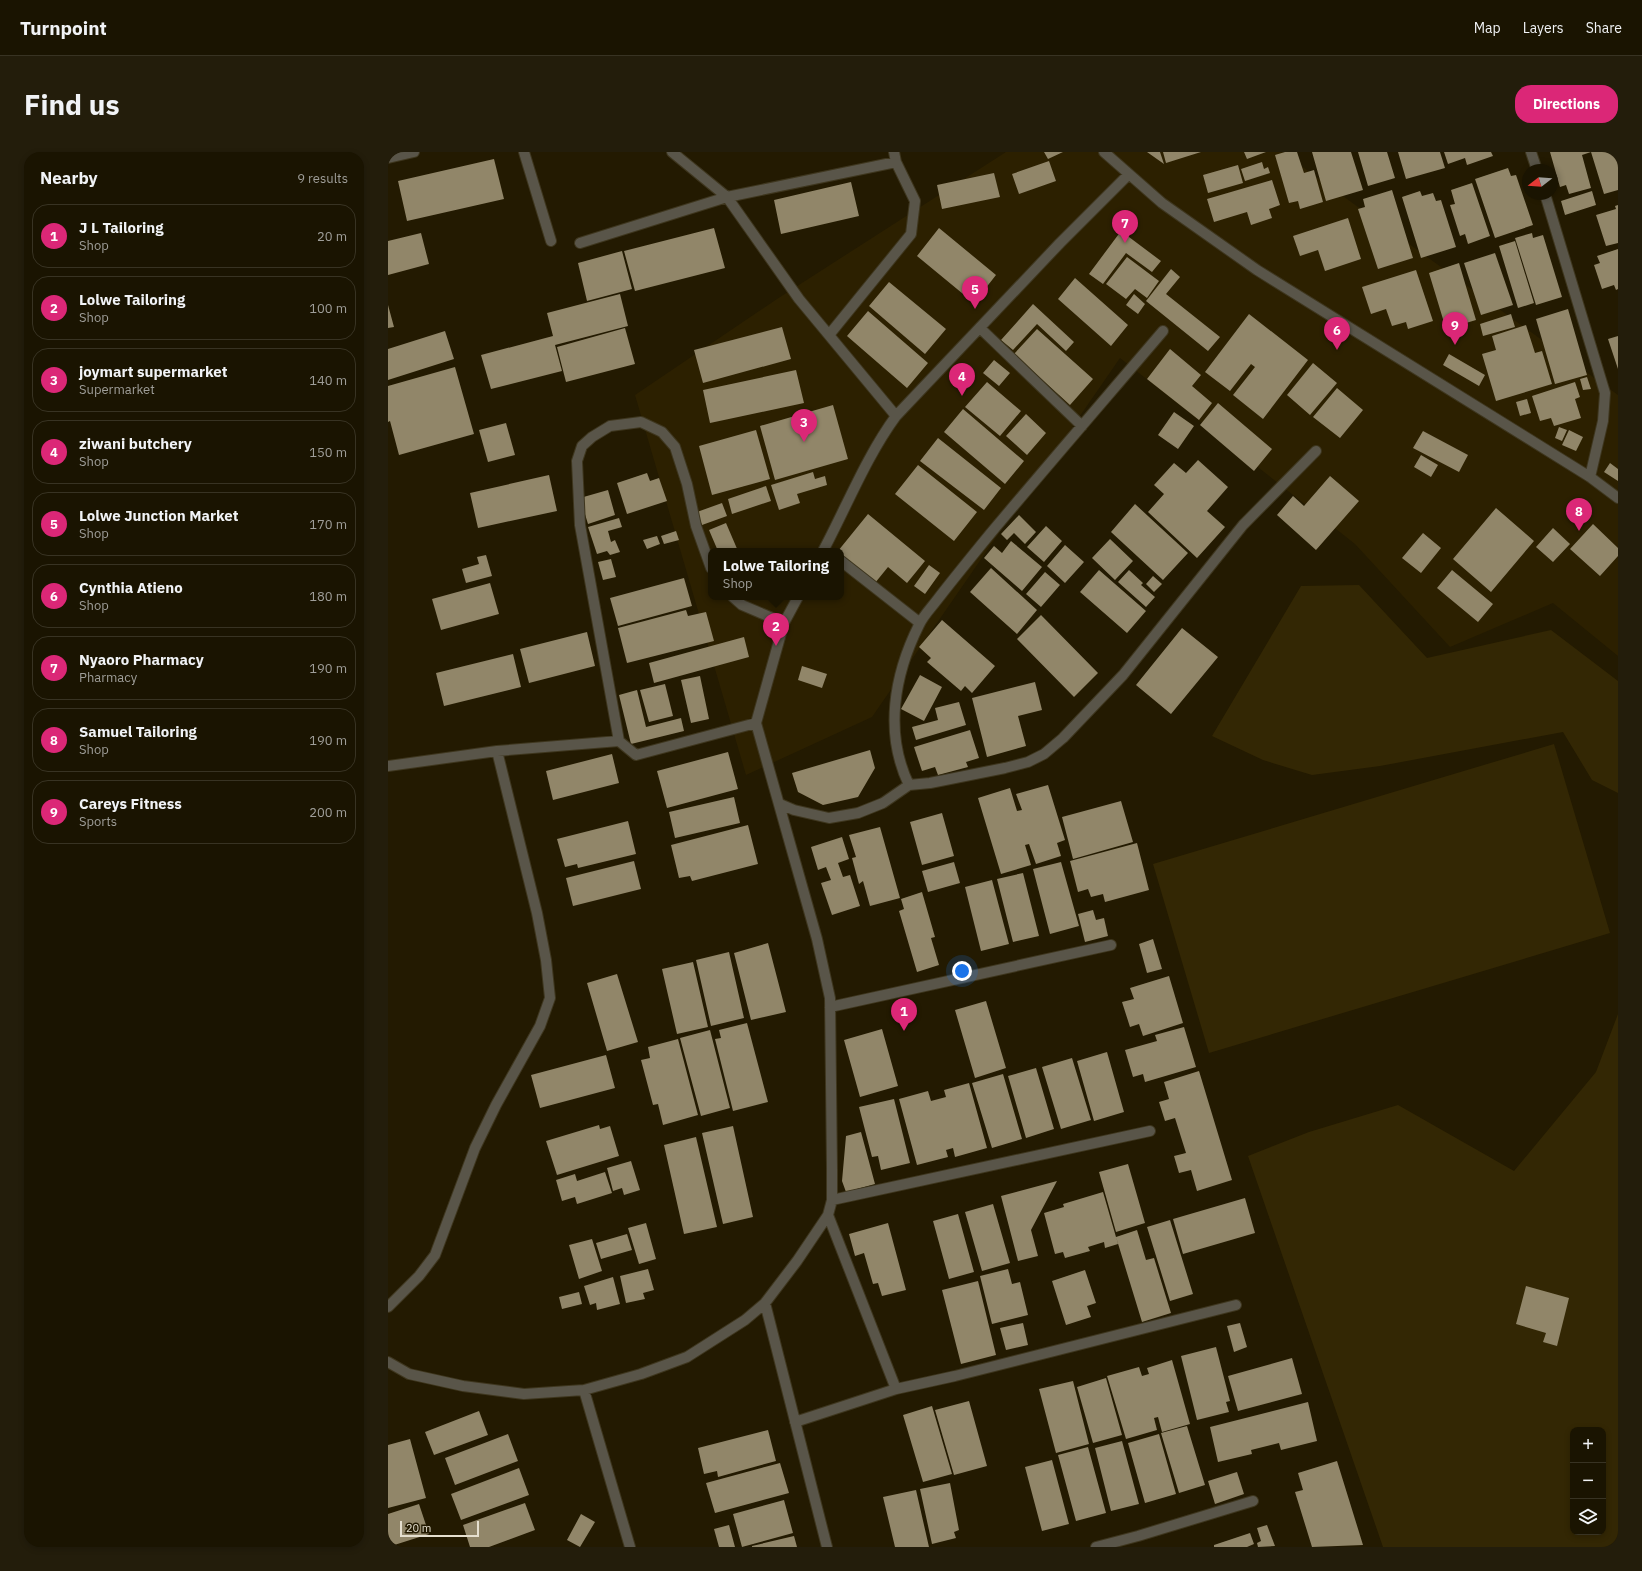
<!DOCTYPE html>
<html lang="en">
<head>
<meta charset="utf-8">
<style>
  :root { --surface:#1a1401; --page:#231d0b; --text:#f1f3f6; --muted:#9f9e99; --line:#383323; --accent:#db2777 }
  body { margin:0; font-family:"IBM Plex Sans",sans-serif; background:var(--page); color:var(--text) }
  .controls { position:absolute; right:12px; bottom:12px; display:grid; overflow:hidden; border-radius:8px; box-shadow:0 2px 6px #0003 }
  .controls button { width:36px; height:36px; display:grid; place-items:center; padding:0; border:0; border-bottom:1px solid var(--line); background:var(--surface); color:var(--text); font:20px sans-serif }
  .compass { position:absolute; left:1134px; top:12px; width:36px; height:36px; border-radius:50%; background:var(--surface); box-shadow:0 2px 6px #0003; rotate:253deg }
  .scale { position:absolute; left:12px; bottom:10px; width:79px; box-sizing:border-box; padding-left:4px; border:2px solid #e5dfcf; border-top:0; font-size:11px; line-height:14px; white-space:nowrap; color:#e5dfcf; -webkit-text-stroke:3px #231a01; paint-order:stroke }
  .you { position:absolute; left:574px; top:819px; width:14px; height:14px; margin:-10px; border:3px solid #fff; border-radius:50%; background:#1a73e8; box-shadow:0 0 0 6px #1a73e833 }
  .badge { display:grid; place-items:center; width:26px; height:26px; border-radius:50%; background:var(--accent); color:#fff; font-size:13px; font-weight:700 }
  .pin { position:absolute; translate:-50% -33px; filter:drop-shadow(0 1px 2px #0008) }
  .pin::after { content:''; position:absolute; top:21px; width:14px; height:12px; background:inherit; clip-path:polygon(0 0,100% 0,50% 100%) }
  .popup { position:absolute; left:320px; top:396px; width:136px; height:52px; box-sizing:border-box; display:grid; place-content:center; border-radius:8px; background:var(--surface); filter:drop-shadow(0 1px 3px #0005); font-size:13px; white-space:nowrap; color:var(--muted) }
  .popup b { font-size:15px; color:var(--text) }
  .popup::after { content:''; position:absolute; left:50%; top:100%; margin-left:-8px; border:8px solid transparent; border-top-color:var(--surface) }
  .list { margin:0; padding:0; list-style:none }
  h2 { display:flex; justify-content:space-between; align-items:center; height:52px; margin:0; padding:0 16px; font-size:17px }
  h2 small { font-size:13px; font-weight:400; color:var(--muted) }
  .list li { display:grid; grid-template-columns:26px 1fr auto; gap:12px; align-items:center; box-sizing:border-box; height:64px; margin:0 8px 8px; padding:0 8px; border:1px solid var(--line); border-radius:16px }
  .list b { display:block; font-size:15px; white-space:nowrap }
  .list p { margin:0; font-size:13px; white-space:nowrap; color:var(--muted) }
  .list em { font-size:13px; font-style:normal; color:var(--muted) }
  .icon { flex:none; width:22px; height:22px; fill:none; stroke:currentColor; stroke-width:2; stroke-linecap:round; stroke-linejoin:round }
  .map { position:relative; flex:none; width:1230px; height:1395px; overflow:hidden; border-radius:16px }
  header { display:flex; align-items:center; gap:24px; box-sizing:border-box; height:56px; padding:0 20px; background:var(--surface); border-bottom:1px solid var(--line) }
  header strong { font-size:19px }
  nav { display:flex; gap:22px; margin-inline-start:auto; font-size:14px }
  .intro { display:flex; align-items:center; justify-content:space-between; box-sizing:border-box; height:96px; padding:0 24px }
  h1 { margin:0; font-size:28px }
  .button { padding:10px 18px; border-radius:16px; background:var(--accent); color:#fff; font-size:14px; font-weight:700 }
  main { display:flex; gap:24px; padding:0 24px }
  aside { flex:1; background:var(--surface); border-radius:16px; box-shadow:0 2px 6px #0003 }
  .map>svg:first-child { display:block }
  .built { fill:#2c2000; fill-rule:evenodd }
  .green { fill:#332704; fill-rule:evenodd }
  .building { fill:#918669 }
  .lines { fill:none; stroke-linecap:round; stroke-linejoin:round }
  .minor-casing { stroke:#3e361e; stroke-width:12 }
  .minor { stroke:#595549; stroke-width:10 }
</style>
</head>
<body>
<header>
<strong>Turnpoint</strong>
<nav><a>Map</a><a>Layers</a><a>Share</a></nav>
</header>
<div class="intro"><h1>Find us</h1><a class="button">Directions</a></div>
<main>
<aside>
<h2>Nearby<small>9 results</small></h2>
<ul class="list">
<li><span class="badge">1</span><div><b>J L Tailoring</b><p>Shop</p></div><em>20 m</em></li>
<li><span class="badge">2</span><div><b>Lolwe Tailoring</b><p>Shop</p></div><em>100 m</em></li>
<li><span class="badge">3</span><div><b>joymart supermarket</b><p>Supermarket</p></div><em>140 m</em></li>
<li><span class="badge">4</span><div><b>ziwani butchery</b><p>Shop</p></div><em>150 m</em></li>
<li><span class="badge">5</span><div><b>Lolwe Junction Market</b><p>Shop</p></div><em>170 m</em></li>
<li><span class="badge">6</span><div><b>Cynthia Atieno</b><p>Shop</p></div><em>180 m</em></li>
<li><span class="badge">7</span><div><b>Nyaoro Pharmacy</b><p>Pharmacy</p></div><em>190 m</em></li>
<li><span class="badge">8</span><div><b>Samuel Tailoring</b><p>Shop</p></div><em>190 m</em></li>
<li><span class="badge">9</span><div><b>Careys Fitness</b><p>Sports</p></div><em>200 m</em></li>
</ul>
</aside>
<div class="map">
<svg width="1230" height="1395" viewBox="0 0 1230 1395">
  <rect width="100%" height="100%" fill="#231a01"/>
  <path class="built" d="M618 0H894L1230 243V504L1165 451 1062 495 967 392 732 206 484 565 358 623 247 243 389 147ZM323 399H453V445H323Z"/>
  <path class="green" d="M971 433 1039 506 1163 478 1230 529V641L1204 628 1175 580 992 614 924 623 875 608 824 584 913 434Z
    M1166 592 1222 781 821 901 765 712Z
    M1230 862V1395H995L860 1004 921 980 1010 953 1126 1019 1208 920ZM1185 1278H1215V1380H1185Z"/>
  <path class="building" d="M656 0H675L660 7Z
    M759 0H772L776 12Z
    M775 0H813L778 11Z
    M856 0H878L859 7Z
    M897 0H909L916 21 926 18 935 50 912 57 910 49 901 51 887 3Z
    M924 0H963L975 38 938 49Z
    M970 0H999L1007 26 980 34Z
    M1010 0H1052L1057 16 1018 27Z
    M1056 0H1103L1105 4 1079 13 1077 6 1060 12Z
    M1162 0H1203L1194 3 1203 36 1181 42 1178 33 1172 35Z
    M1203 0H1228L1230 8V38L1216 42Z
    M106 7 116 47 19 69 10 29Z
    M661 9 668 29 631 42 624 22Z
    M874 10 876 17 880 15 882 21 857 29 853 17Z
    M850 13 855 31 820 41 815 23Z
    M1120 16 1123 24 1128 23 1145 73 1107 86 1087 27Z
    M606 21 612 45 554 57 549 33Z
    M884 28 892 53 881 57 884 66 863 73 859 60 826 70 819 47Z
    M463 30 471 64 393 82 386 48Z
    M1084 31 1102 84 1080 92 1077 82 1072 84 1062 53 1067 52 1063 38Z
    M1004 38 1025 106 990 117 970 57 977 55 975 47Z
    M1032 39 1034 44 1045 41 1048 49 1053 48 1068 95 1033 106 1014 45Z
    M1204 39 1208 53 1177 63 1173 49Z
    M1230 53V91L1218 94 1208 63 1228 57 1227 54Z
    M960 66 973 107 937 119 930 98 912 104 905 84Z
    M326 76 337 116 247 139 236 99Z
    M551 76 608 123 586 151 529 104Z
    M733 79 773 109 764 120 738 101 715 132 701 122Z
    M33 81 41 112 0 123V89Z
    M1144 81 1145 86 1155 83 1174 145 1148 153 1127 86Z
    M1127 89 1146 151 1130 156 1111 94Z
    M1230 97V137L1228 138 1226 133 1214 137 1206 113 1212 111 1209 104Z
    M234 99 244 137 199 149 190 111Z
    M1107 101 1125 153 1093 163 1076 111Z
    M739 105 771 129 759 146 747 137 738 147 718 132Z
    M1071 111 1088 168 1058 177 1041 121Z
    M783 117 792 125 778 142 832 185 820 199 758 149Z
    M1028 118 1045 169 1020 177 1018 170 1004 174 998 157 983 162 974 135Z
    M687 126 740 173 723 194 670 147Z
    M501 130 558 177 537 202 481 154Z
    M232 142 240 174 167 193 174 219 103 237 93 203 165 184 159 161Z
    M746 142 757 152 750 162 738 153Z
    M645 152 686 190 678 199 649 172 625 198 613 188Z
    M0 153 6 175 0 176Z
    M1180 157 1199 223 1167 232 1148 167Z
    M480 159 540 211 519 236 459 184Z
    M861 162 920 208 875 267 845 243 867 215 863 212 842 239 817 220Z
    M1123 162 1127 175 1095 184 1092 172Z
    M1138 173 1147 201 1154 199 1164 232 1108 249 1094 202 1108 198 1104 184Z
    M394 175 403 207 315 231 306 198Z
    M237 176 247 212 178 230 169 195Z
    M649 177 705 227 682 253 626 202Z
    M57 179 66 207 0 228V197Z
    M1230 184V217L1220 187Z
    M782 197 813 223 804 234 824 251 811 268 759 227Z
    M1061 202 1097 223 1091 234 1055 213Z
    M606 208 622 221 611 234 595 221Z
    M925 211 949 231 922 263 899 243Z
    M67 215 86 282 11 303 2 269 0 270V234Z
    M408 218 416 251 322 271 315 238Z
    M1199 225 1203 237 1195 238 1192 227Z
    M599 230 633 259 612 284 577 255Z
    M1187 230 1192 245 1187 247 1193 266 1166 274 1163 266 1152 269 1144 244Z
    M949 236 975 258 952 286 925 265Z
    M1139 247 1143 261 1132 264 1128 250Z
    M830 251 884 297 866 319 812 273Z
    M445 253 460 307 387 328 372 274Z
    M575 257 636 309 617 332 556 280Z
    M786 260 806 274 790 297 770 283Z
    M638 262 658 281 639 303 618 284Z
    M118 271 127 303 100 310 91 278Z
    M1171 275 1179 278 1174 289 1167 286Z
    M368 278 382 327 324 343 311 294Z
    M1181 278 1195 285 1188 299 1174 293Z
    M1035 279 1080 303 1071 320 1025 296Z
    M550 286 613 336 596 358 532 309Z
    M1033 303 1050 313 1043 325 1026 315Z
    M810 308 840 335 819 359 837 375 809 406 760 360 776 342 766 333 786 311 798 321Z
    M1222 311 1230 317V329L1216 320Z
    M530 313 589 360 566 389 507 342Z
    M425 320 427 327 437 324 439 333 409 342 412 351 391 358 383 333Z
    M259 321 262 329 271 326 279 349 239 362 229 331Z
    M161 323 169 359 90 376 82 341Z
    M942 324 971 349 928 398 889 363 905 344 916 354Z
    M378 334 383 349 344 362 340 347Z
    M220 338 227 363 200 372 192 346Z
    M334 351 339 364 314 373 309 360Z
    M747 352 800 401 775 428 723 380Z
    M1108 356 1146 389 1103 440 1065 407Z
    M480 362 537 409 519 431 500 415 487 431 453 403V399H450Z
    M631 363 648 380 637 392 626 381 619 388 613 382Z
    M231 366 234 375 220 379 223 390 227 388 232 400 222 403 219 399 209 402 200 375Z
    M338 371 350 399H330L321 378Z
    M1205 372 1230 396V404L1212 424 1182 397Z
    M658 374 674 389 656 410 639 395Z
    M1165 376 1182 392 1165 410 1148 395Z
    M288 379 291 388 276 392 273 384Z
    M1035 381 1053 396 1033 421 1014 406Z
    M269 384 272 392 259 397 255 388Z
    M722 387 745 409 727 428 704 406Z
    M623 389 654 415 634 439 596 406 606 394 614 401Z
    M677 393 696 410 677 431 659 414Z
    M98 403 104 424 78 431 74 417 91 412 89 405Z
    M223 407 228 425 215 428 210 410Z
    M541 413 552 421 537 442 526 434Z
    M603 416 649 458 629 482 582 440Z
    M711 418 758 459 739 481 692 440Z
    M741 418 755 431 753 433 767 445 758 455 730 430Z
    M1064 418 1105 452 1090 470 1049 436Z
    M657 420 672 433 653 455 638 442Z
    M765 424 774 432 766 440 758 432Z
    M296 426 304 454 230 474 222 446Z
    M102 431 111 462 53 478 44 447Z
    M298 458 300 464 318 460 326 489 239 511 230 476Z
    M653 463 710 521 686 545 629 487Z
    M554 468 607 514 584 541 577 534 573 539 539 510 543 506 531 495Z
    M794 476 830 505 783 562 748 533Z
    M199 480 207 514 141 531 132 497Z
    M356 485 361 505 266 531 261 511Z
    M125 502 133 535 56 554 48 521Z
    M414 514 439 522 434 536 410 528Z
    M532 523 554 535 536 569 513 557Z
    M312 524 321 567 303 571 293 528Z
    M647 530 654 558 630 564 638 594 599 605 584 546Z
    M277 532 285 564 261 570 252 538Z
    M249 538 258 575 293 566 296 579 243 592 231 543Z
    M571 550 578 573 528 588 524 575 550 568 547 556Z
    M582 578 591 606 578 610 580 615 550 623 547 615 534 619 526 595Z
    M482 598 487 616 470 645 435 653 410 640 404 621Z
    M340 600 350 637 279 656 269 619Z
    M224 602 231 631 165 648 158 619Z
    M660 633 677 688 669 691 673 704 648 712 641 692 637 693 643 713 613 722 590 646 622 636 629 659 634 658 628 642Z
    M346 645 352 671 287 686 281 660Z
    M733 649 745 690 685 707 674 665Z
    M554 661 566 704 534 713 522 670Z
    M240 669 248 702 190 716 189 712 177 715 169 687Z
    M360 673 370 712 304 729 302 724 291 726 283 693Z
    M492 675 512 746 482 754 475 729 471 732 464 706 468 705 461 683Z
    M454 685 461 707 450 711 455 725 462 723 472 754 444 763 433 731 443 728 438 715 430 718 423 695Z
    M749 691 761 738 717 750 715 742 703 745 700 737 690 740 682 709Z
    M246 709 253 737 185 754 178 726Z
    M566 710 572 731 540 740 534 719Z
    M673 710 691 774 662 782 645 717Z
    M635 721 651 784 625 790 609 727Z
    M604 728 621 792 593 799 577 735Z
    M534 740 547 785 543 786 551 813 529 820 511 759 516 757 513 747Z
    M705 758 708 768 716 766 720 784 697 790 690 762Z
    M765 787 774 817 759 821 751 792Z
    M380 791 398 860 363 868 346 801Z
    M341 800 356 866 323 874 308 808Z
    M305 810 320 875 289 882 274 817Z
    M229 822 250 890 219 899 199 831Z
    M781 824 795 871 755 884 751 872 742 875 734 850 746 847 742 836Z
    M598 849 618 916 587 926 567 858Z
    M359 871 380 950 345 959 327 887 333 886 331 878Z
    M796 875 808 915 757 930 755 922 745 925 737 898 769 889 767 883Z
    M494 877 510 934 472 945 456 888Z
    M322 878 342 956 313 964 292 886Z
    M290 887 310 963 275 973 270 952 265 953 253 908 262 906 260 895Z
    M719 900 736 960 706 969 689 909Z
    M218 903 227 936 152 956 143 923Z
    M684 906 703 968 673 977 654 915Z
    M648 916 666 977 638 986 620 924Z
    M811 919 844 1028 809 1039 803 1018 791 1021 786 1004 798 1001 787 966 777 969 771 950 781 947 776 930Z
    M615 922 634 987 604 996 584 931Z
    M581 931 599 996 567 1005 565 996 558 998 560 1005 529 1013 511 947 540 939 543 949 558 945 556 938Z
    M506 947 522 1011 493 1018 490 1004 484 1005 471 955Z
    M211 973 212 977 222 974 231 1004 169 1023 158 989Z
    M345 974 365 1065 335 1072 314 981Z
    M473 980 487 1032 458 1040 454 1029 458 984Z
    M308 985 329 1075 296 1082 276 993Z
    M243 1009 252 1038 236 1043 234 1036 225 1039 219 1016Z
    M740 1012 757 1071 728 1080 711 1020Z
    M217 1020 224 1041 189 1052 187 1045 174 1049 168 1028 187 1022 189 1029Z
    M669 1029 643 1078 650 1104 630 1109 613 1044Z
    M715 1040 728 1085 749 1078 758 1108 766 1106 783 1161 754 1170 728 1085 730 1092 717 1096 716 1090 700 1095 702 1099 677 1106 675 1100 667 1102 656 1061 676 1055 675 1052Z
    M857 1046 867 1081 795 1102 785 1067Z
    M605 1052 622 1111 594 1119 577 1060Z
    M570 1062 586 1120 561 1127 545 1069Z
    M782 1068 805 1142 782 1149 759 1075Z
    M258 1071 268 1107 251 1112 240 1076Z
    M500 1071 518 1138 494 1144 490 1131 485 1132 476 1101 467 1104 461 1082Z
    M239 1082 244 1098 213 1107 208 1091Z
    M204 1087 214 1119 191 1127 181 1093Z
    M260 1117 266 1138 255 1141 257 1147 238 1151 232 1124Z
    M620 1117 624 1132 632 1130 640 1163 604 1172 592 1124Z
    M697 1118 708 1151 699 1154 703 1165 678 1173 664 1129Z
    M225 1125 232 1152 209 1158 208 1151 202 1153 196 1134Z
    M590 1129 608 1203 573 1212 554 1138Z
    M1138 1134 1181 1146 1169 1194 1155 1190 1158 1181 1128 1172Z
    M191 1140 194 1152 174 1157 171 1145Z
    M635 1171 640 1193 618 1198 612 1176Z
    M852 1171 859 1195 846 1200 839 1174Z
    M828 1195 842 1249 838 1250 841 1260 809 1268 793 1204Z
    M904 1206 914 1242 850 1259 840 1224Z
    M784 1208 802 1272 774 1280 770 1265 766 1266 769 1278 738 1287 719 1224 751 1215 754 1224 761 1222 759 1216Z
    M718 1226 734 1283 705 1291 689 1235Z
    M685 1229 701 1292 668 1301 651 1237Z
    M581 1249 599 1314 566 1323 547 1258Z
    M920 1250 929 1289 893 1298 891 1291 863 1298 864 1302 830 1310 822 1275Z
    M544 1254 564 1322 535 1330 515 1263Z
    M91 1259 100 1283 46 1303 37 1280Z
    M799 1274 817 1333 791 1341 773 1281Z
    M380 1278 388 1309 330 1325 329 1319 316 1322 310 1296Z
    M120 1282 130 1309 67 1333 57 1306Z
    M771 1282 788 1342 757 1351 740 1291Z
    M22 1287 38 1346 0 1356V1293Z
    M734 1289 751 1352 723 1359 707 1296Z
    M700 1295 718 1361 688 1369 670 1303Z
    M664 1308 681 1372 654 1379 637 1315Z
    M949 1309 975 1393 924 1395 907 1340 915 1338 910 1321Z
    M392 1311 401 1341 327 1361 318 1331Z
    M131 1316 141 1343 73 1368 63 1342Z
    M849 1320 856 1342 827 1352 820 1329Z
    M562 1331 571 1378 566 1380 568 1386 544 1392 532 1337Z
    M528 1338 541 1395H507L495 1345Z
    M396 1348 405 1381 354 1395 345 1362Z
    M137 1351 147 1378 101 1395H82L75 1373Z
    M31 1352 41 1382 0 1395V1362Z
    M193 1362 207 1370 192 1395 179 1388Z
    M341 1373 347 1395H331L326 1377Z
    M879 1373 887 1394 870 1395 869 1391 873 1389 869 1376Z
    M862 1381 866 1392 859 1395H826V1393Z
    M406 1384 409 1395H364V1394Z"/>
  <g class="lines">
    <g class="minor-casing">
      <path id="minor" d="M136 0 163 89
        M284 0 339 45 411 147 508 264
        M716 0 774 51 869 118 1202 325 1230 346
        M1143 0 1149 18
        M0 6 26 0
        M1157 42 1217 241 1215 269 1202 325
        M192 91 339 45 508 10
        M592 176 694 274
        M441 183 523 82 527 49 508 10 506 0
        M435 399C459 354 478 305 508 264L672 91 741 22
        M453 409 532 471
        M345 445 354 453 396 471
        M231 589 192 373 189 309 194 294 204 285 222 274 253 270 274 280 287 295 299 332 308 374 323 416
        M0 614 109 599 231 589 248 603 368 571
        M521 633C496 581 506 523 531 473 535 464 543 456 549 448 566 426 584 404 602 382 659 314 717 247 775 179
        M392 652 406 658 441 666 470 661 495 651 521 633 542 631 617 616 640 610 656 602 675 586 735 523 855 373 928 299
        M442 855 723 793
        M444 1048 762 979
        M440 1063 508 1237 567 1224 848 1153
        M377 1151 439 1395
        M0 1155 31 1124 47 1103 87 996 108 953 152 874 162 846 158 808 149 761 109 599
        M0 1210 21 1222 75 1234 136 1242 196 1238 253 1222 299 1205 357 1168 377 1151 409 1109 440 1063 444 1048V1017L442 846 429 787 368 571 396 471 410 445
        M196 1238 242 1395
        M407 1270 508 1237
        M708 1395 750 1384 865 1349"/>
    </g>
    <use href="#minor" class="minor"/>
  </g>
</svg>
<div class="controls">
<button>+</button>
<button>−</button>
<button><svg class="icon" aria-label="layers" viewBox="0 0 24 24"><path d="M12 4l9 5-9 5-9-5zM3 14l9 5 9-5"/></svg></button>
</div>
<svg class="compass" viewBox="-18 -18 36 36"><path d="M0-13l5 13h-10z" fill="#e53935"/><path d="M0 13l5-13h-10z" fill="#9f9e99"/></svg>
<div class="scale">20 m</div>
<div class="you"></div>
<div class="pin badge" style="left:516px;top:879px">1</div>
<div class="pin badge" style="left:388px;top:494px">2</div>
<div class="popup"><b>Lolwe Tailoring</b>Shop</div>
<div class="pin badge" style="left:416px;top:290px">3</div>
<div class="pin badge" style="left:574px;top:244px">4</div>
<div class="pin badge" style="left:587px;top:157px">5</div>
<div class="pin badge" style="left:949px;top:198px">6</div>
<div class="pin badge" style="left:737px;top:91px">7</div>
<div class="pin badge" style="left:1191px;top:379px">8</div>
<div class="pin badge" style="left:1067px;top:193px">9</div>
</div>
</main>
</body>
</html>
